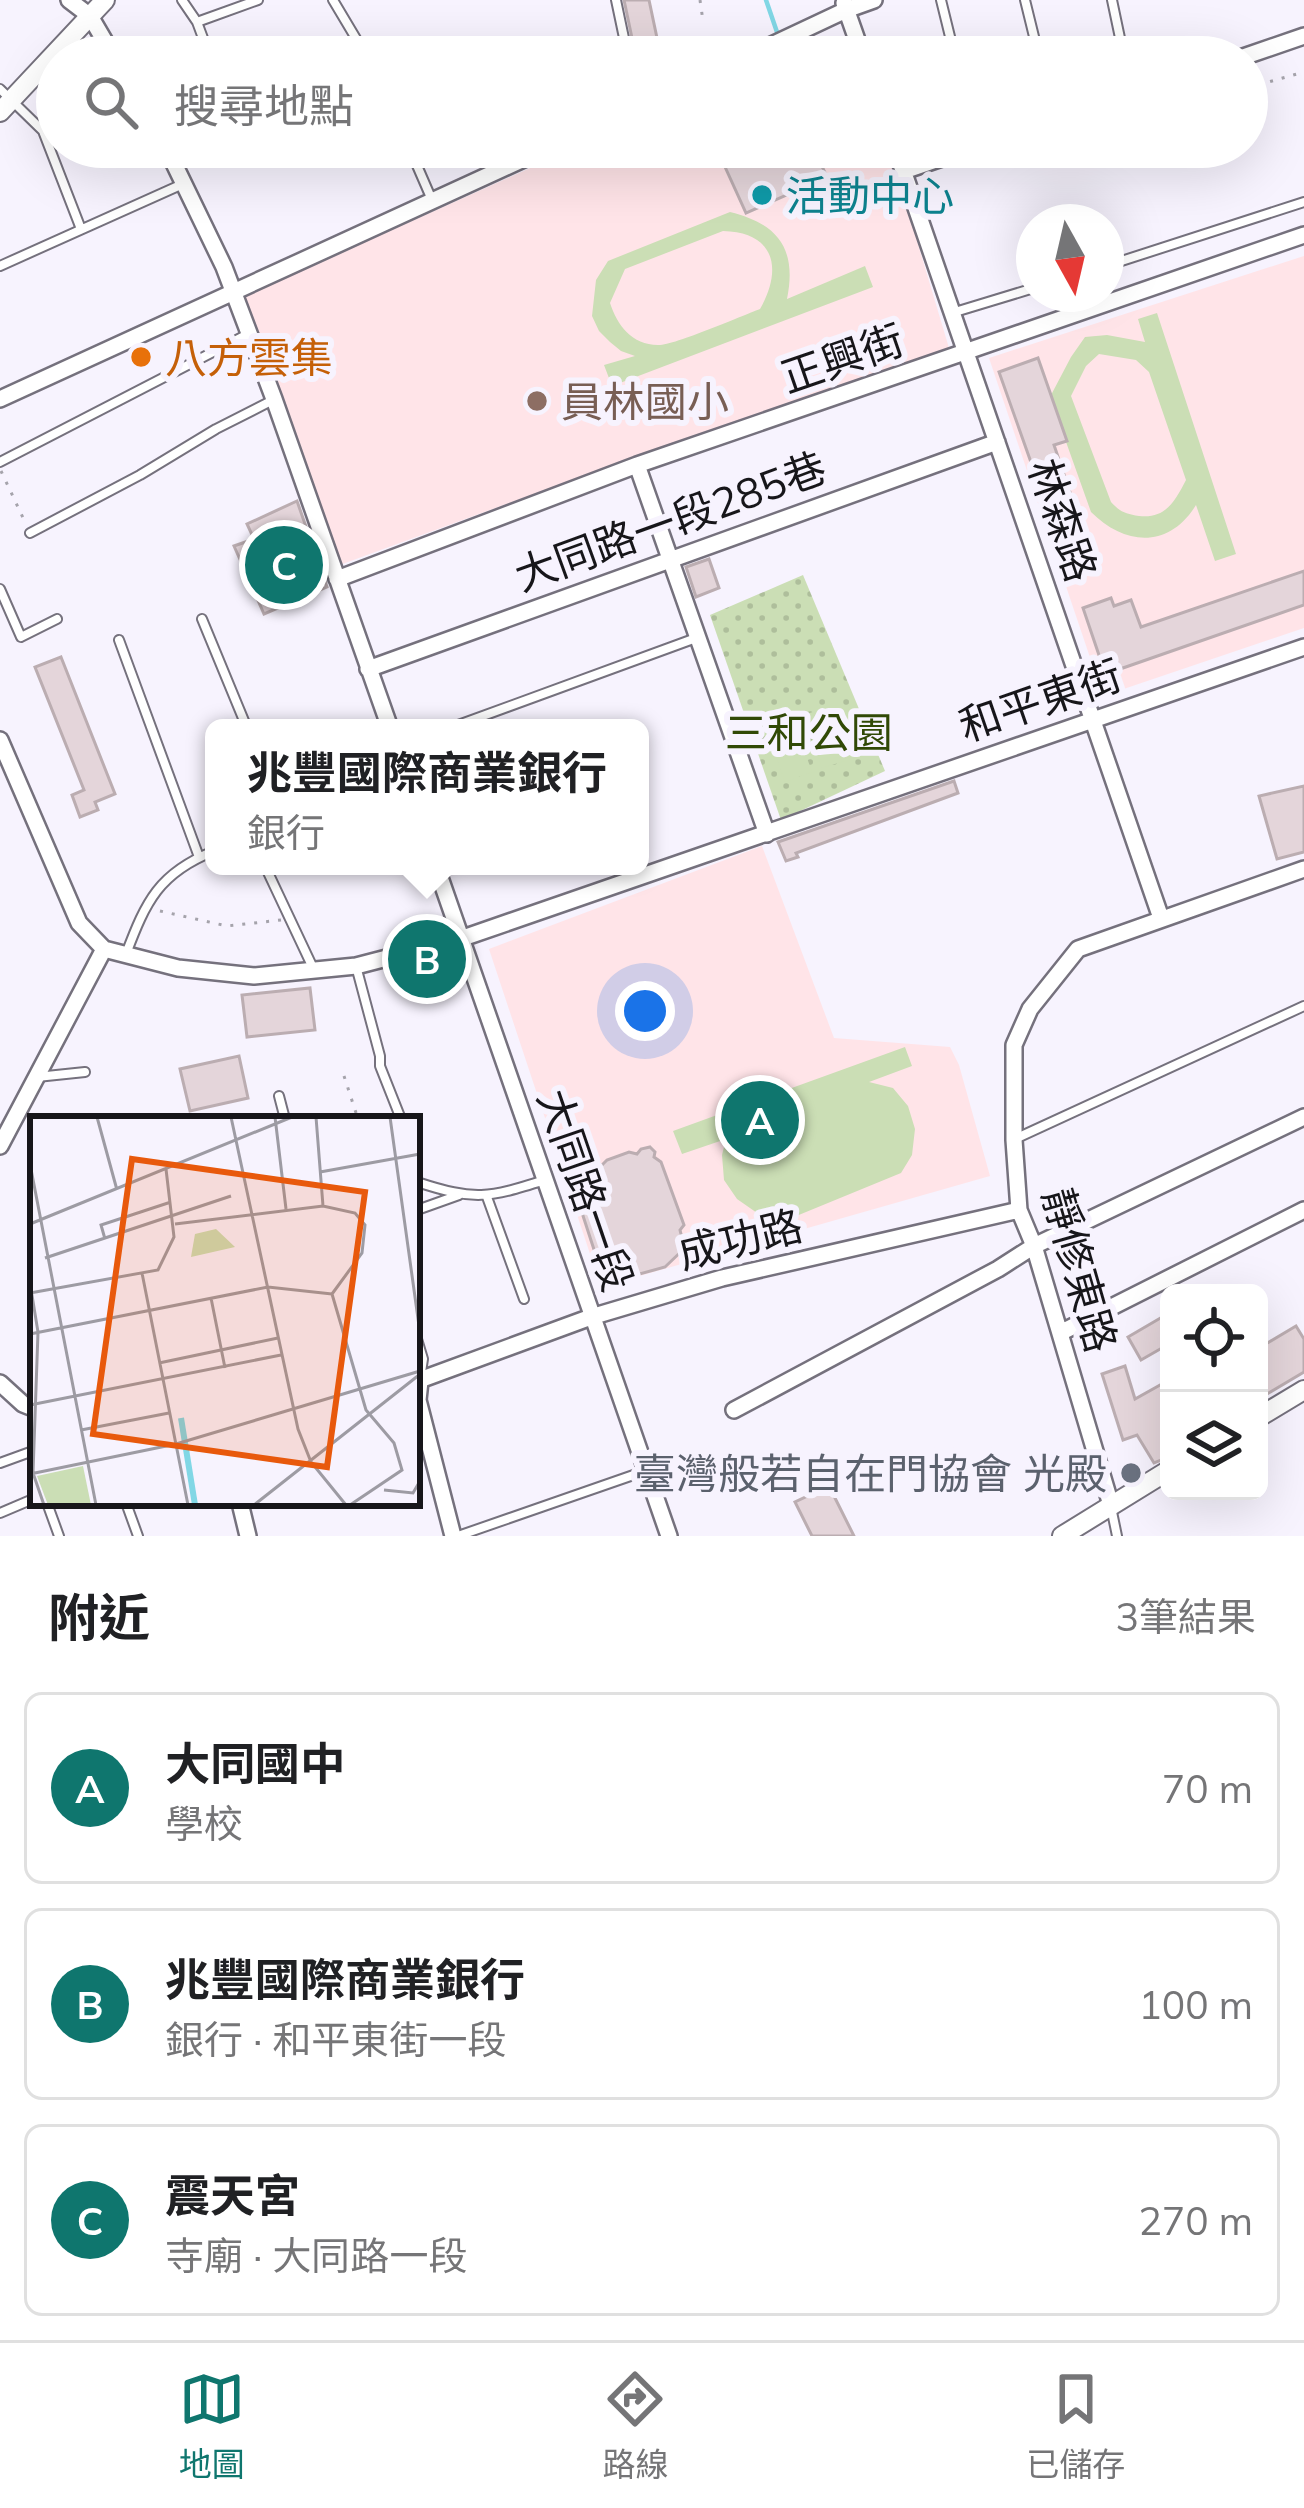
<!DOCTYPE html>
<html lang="zh-TW">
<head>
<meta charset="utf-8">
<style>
  :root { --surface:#fff; --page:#f2f2f2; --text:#202124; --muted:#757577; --line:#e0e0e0; --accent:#0f766e }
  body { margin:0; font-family:Mulish,"Noto Sans TC",sans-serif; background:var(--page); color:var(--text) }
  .controls { position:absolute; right:36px; bottom:36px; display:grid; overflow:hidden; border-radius:18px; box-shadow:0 12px 48px #0002 }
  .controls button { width:108px; height:108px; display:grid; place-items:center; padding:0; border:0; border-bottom:3px solid var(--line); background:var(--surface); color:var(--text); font:60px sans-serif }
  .compass { position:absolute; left:1016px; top:204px; width:108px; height:108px; border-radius:50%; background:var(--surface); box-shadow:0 12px 48px #0002; rotate:172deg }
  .you { position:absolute; left:645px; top:1011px; width:42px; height:42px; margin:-30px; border:9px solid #fff; border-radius:50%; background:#1a73e8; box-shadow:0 0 0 18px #1a73e833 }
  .badge { display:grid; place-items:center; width:78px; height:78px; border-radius:50%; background:var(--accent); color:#fff; font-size:39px; font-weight:700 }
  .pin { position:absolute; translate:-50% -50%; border:6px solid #fff; box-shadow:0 3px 12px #0006 }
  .popup { position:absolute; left:205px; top:719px; width:444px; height:156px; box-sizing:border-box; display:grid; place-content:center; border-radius:18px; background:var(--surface); filter:drop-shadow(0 3px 9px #0005); font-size:39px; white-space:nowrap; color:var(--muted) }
  .popup b { font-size:45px; color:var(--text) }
  .popup::after { content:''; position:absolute; left:50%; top:100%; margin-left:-24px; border:24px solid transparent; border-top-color:var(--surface) }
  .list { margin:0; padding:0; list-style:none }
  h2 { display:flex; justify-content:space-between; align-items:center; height:156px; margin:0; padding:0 48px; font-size:51px }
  h2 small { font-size:39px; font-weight:400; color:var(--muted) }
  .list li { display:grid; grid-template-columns:78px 1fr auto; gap:36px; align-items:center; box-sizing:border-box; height:192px; margin:0 24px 24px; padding:0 24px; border:3px solid var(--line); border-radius:18px }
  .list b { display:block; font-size:45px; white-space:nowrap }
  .list p { margin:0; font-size:39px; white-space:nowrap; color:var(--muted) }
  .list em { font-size:39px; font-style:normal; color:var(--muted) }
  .icon { flex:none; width:66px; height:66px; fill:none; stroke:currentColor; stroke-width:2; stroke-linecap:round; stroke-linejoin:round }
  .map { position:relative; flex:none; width:1304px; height:1536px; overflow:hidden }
  .search { position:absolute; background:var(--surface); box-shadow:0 12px 48px #0002; left:36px; right:36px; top:36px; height:132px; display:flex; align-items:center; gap:30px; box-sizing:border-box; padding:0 42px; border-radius:66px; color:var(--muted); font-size:45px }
  .sheet { height:804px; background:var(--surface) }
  nav { display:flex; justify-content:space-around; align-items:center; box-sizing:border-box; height:168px; border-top:3px solid var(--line); background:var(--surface); font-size:33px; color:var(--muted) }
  nav a { display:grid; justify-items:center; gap:6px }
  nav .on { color:var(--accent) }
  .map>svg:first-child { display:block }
  .education { fill:#ffe4e8 }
  .grass { fill:url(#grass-dots) }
  .garden { fill:#cbdeb5; fill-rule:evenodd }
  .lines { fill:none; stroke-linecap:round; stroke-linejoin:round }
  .stream { stroke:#81d7e5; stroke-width:4.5 }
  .building { fill:#e4d5da; stroke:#bbadb1; stroke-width:3 }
  .service-casing { stroke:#75717d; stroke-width:12 }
  .minor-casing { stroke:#75717d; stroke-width:20 }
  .tertiary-casing { stroke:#75717d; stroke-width:22 }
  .path { stroke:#a5a3ab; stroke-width:3; stroke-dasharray:3 9; stroke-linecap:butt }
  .service { stroke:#fff; stroke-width:8 }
  .minor { stroke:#fff; stroke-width:15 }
  .tertiary { stroke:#fff; stroke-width:18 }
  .culture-dot { fill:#0f9aa8; stroke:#f7f3fe; stroke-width:4.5 }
  .food-dot { fill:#e8710a; stroke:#f7f3fe; stroke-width:4.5 }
  .education-dot { fill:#8d6e63; stroke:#f7f3fe; stroke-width:4.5 }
  .worship-dot { fill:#6b7280; stroke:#f7f3fe; stroke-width:4.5 }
  .labels { text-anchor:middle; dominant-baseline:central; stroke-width:12; stroke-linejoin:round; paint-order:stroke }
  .culture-label { font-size:42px; fill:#0d838f; stroke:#f7f3fe; text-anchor:start }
  .food-label { font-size:42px; fill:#c56008; stroke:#f7f3fe; text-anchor:start }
  .street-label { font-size:42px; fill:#17161a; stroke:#f7f3fe }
  .education-label { font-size:42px; fill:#785e54; stroke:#f7f3fe; text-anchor:start }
  .park-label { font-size:42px; fill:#314906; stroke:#f7f3fe }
  .worship-label { font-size:42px; fill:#5b616d; stroke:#f7f3fe; text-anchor:end }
  .inset-river { fill:none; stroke:#81d7e5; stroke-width:6 }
  .inset-road { fill:none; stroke:#9d9ba3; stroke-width:3 }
  .view { fill:#e8590c; fill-opacity:0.15; stroke:#e8590c; stroke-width:6 }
  .inset-edge { fill:none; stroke:#17161a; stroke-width:6 }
</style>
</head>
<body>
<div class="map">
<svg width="1304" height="1536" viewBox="0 0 1304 1536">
  <defs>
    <pattern id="grass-dots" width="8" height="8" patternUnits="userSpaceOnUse" patternTransform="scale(3)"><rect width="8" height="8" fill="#cbdeb5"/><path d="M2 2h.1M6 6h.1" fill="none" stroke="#aebe9b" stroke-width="1.8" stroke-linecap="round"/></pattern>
  </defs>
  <rect width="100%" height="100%" fill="#f7f3fe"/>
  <path class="education" d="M577 147H889L949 348 643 454 337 566 242 297Z
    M1304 256V628L1103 696 989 358Z
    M762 846 834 1038 950 1047 959 1065 990 1176 601 1287 489 949Z"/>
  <path class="grass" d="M803 575 885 771 781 820 710 615Z"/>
  <path class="garden" d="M730 212C779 224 797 250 787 299L865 266 873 287 612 386 604 365 635 356 621 351 610 342 599 331 592 316 596 280 608 261ZM723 231C775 232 783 269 760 309 741 316 673 346 658 345 632 345 617 325 610 303L625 269Z
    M1157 313 1236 554 1215 561 1196 505C1169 549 1125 546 1091 512L1050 397 1071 357 1085 337 1107 335 1145 342 1138 319ZM1099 354 1136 360 1149 372 1186 480C1175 501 1166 519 1139 516 1126 514 1120 512 1111 502L1071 396 1086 366Z
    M830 706 848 760 822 768 804 715Z
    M793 718 812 772 785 782 766 727Z
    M905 1047 912 1066 869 1082 893 1088 908 1106 915 1129 912 1155 901 1173 789 1219 760 1215 737 1199 724 1180 722 1155 726 1139 682 1154 673 1131Z"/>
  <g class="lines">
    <path class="stream" d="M766 0 778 35
      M830 147 834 153"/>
  </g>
  <path class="building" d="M624 0H649L661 57H636Z
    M716 147H813L827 177 746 213Z
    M1038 358 1067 441 1054 445 1086 539 1061 547 999 372Z
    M297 501 327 587 264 614 234 546 254 539 247 524Z
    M709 559 719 588 696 597 686 567Z
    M1304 571V605L1120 669 1118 664 1107 659 1101 661 1083 608 1111 598 1114 606 1131 600 1141 627Z
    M61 657 115 794 95 802 98 810 80 817 72 795 84 790 35 667Z
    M954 781 958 793 796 853 798 857 786 861 778 842Z
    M1304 786V852L1277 859 1259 796Z
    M310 988 315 1030 247 1037 242 995Z
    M239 1056 248 1098 190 1111 180 1069Z
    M650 1147 655 1152 654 1157 661 1162 684 1225 680 1230 682 1238 688 1245 665 1267 636 1275 620 1269 613 1275 600 1268 572 1182 580 1178 581 1166 596 1171 607 1160 629 1152 637 1154 641 1149Z
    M1169 1313V1344L1141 1360 1128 1337Z
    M1296 1326 1304 1339V1372L1267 1394 1259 1381V1348Z
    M1125 1366 1135 1399 1169 1380V1457L1154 1463 1137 1435 1123 1440 1102 1374Z
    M829 1486 854 1536H812L795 1502Z"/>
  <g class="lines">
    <g class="service-casing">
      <path id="service" d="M182 0 197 22 210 57
        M333 0 367 57
        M616 0 628 57
        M941 0 955 57
        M1025 0 1039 57
        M1112 0 1124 57
        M197 22 258 0
        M321 57 360 42
        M0 89 43 131 81 229
        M409 147 432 200
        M0 266 185 183
        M1106 266 1304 202
        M955 312 1034 288
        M0 462 246 335
        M30 533 140 475 216 429 273 400
        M0 589 21 637 57 619
        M202 619 247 728
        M119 640 199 857
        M450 728 696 638
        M265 866 314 970
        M126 954C146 901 159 873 214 851
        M356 966 380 1056V1066L401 1119
        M37 1077 85 1072
        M279 1096 285 1119
        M1017 1138 1304 1006
        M417 1182C475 1201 488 1198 545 1180
        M487 1197 524 1299
        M417 1210 459 1195
        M417 1339 423 1359 420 1379
        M0 1463 33 1451
        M47 1503 59 1536
        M126 1503 138 1536
        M1111 1507 1117 1536
        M0 1513 33 1499
        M458 1536 645 1471"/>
    </g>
    <g class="minor-casing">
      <path id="minor" d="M69 0 90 16 114 57
        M844 3 863 57
        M746 57 846 10 874 0
        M1243 57 1304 36
        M166 147 224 267 274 399 390 728
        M895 147 1161 918
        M904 171 974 147
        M0 399 550 147
        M637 465 767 834
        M337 579 637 465 1304 235
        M368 669 997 442
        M0 740 79 923 104 949 178 968 254 976 356 966 460 939 1304 647
        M436 866 669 1536
        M0 1146 104 949
        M1060 1333 1304 1210
        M417 1381 591 1317 722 1278 1019 1210
        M420 1381 418 1400 453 1536
        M0 1383 23 1404 33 1408
        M734 1410 998 1269 1034 1246 1304 1117
        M240 1503 248 1536
        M1111 1505 1034 1246 1019 1210 1014 1140V1045L1030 1009 1078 949 1304 869"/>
    </g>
    <g class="tertiary-casing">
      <path id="tertiary" d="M0 112 105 0
        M1259 1417 1304 1390
        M1062 1536 1169 1470"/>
    </g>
    <path class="path" d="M700 0 703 21
      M1247 88 1304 72
      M1 471 25 522
      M160 911 227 926 281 920
      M344 1076 358 1119"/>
    <use href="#service" class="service"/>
    <use href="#minor" class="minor"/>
    <use href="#tertiary" class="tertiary"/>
  </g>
  <circle class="culture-dot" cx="762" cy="195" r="12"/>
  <circle class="food-dot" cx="141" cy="357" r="12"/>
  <circle class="education-dot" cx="537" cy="401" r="12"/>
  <circle class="worship-dot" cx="1131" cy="1473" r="12"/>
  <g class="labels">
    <g class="culture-label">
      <text x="786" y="195">活動中心</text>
    </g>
    <g class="food-label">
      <text x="165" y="357">八方雲集</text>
    </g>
    <g class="street-label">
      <text transform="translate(842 358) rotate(-19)">正興街</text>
      <text transform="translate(1063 520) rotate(71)">林森路</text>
      <text transform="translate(670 521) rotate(-20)">大同路一段285巷</text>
      <text transform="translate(1040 700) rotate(-19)">和平東街</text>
      <text transform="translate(586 1190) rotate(71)">大同路一段</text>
      <text transform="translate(740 1239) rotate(-14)">成功路</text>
      <text transform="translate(1080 1270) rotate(74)">靜修東路</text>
    </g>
    <g class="education-label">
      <text x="561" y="401">員林國小</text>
    </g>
    <g class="park-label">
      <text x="809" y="732">三和公園</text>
    </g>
    <g class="worship-label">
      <text x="1107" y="1473">臺灣般若自在門協會 光殿</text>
    </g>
  </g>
  <g transform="translate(30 1116)">
    <rect width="390" height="390" fill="#f7f3fe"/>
    <path d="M53 350 61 389H18L7 360Z" fill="#cbdeb5"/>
    <path d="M186 113 205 131 161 141 165 118Z" fill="#cbdeb5"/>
    <path class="inset-river" d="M151 302 165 389"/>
    <path class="inset-road" d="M67 1 87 74M201 1 268 313 281 346 316 389M245 1 256 93M286 1 293 90M360 1 390 217M0 48 66 389M290 56 390 38M0 108 262 1M145 108 293 90 325 97 335 109 332 137 302 178M75 123 71 109 141 86M15 142 201 80M112 157 158 389M0 167 8 216 3 357 14 389M0 177 128 154 144 121 136 53M302 178 336 294 364 327 372 354 320 389M181 182 195 252M0 203V291M0 218 238 171 302 178M129 247 248 222M0 289 251 239M51 314 139 297M0 358 146 328 390 255M354 374 383 377 390 365M224 389 389 259"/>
    <path class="view" d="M102 43 335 76 297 351 63 318Z"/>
    <rect width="390" height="390" class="inset-edge"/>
  </g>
</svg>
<div class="controls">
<button><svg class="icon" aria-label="locate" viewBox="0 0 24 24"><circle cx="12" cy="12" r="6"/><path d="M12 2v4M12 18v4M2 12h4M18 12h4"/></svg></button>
<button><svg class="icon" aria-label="layers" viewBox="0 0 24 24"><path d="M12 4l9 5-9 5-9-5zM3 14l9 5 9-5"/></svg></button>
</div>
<svg class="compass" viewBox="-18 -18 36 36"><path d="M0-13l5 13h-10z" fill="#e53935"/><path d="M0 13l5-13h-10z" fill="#757577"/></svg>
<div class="you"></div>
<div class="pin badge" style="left:760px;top:1120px">A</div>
<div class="pin badge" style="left:427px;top:959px">B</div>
<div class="popup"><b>兆豐國際商業銀行</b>銀行</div>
<div class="pin badge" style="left:284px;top:565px">C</div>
<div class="search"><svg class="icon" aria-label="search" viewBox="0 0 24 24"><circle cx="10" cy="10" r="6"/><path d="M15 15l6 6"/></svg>搜尋地點</div>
</div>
<section class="sheet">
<h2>附近<small>3筆結果</small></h2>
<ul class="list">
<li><span class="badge">A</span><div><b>大同國中</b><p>學校</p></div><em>70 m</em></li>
<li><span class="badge">B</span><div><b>兆豐國際商業銀行</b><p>銀行 · 和平東街一段</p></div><em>100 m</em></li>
<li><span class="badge">C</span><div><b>震天宮</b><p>寺廟 · 大同路一段</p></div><em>270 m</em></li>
</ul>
</section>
<nav>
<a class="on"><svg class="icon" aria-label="map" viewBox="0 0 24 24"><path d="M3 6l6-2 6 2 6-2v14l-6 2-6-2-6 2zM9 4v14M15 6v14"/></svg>地圖</a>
<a><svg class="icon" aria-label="directions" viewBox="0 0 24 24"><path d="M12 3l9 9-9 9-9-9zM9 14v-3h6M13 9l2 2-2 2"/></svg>路線</a>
<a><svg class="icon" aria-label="saved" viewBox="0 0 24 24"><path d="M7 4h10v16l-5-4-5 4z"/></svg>已儲存</a>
</nav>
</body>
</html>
